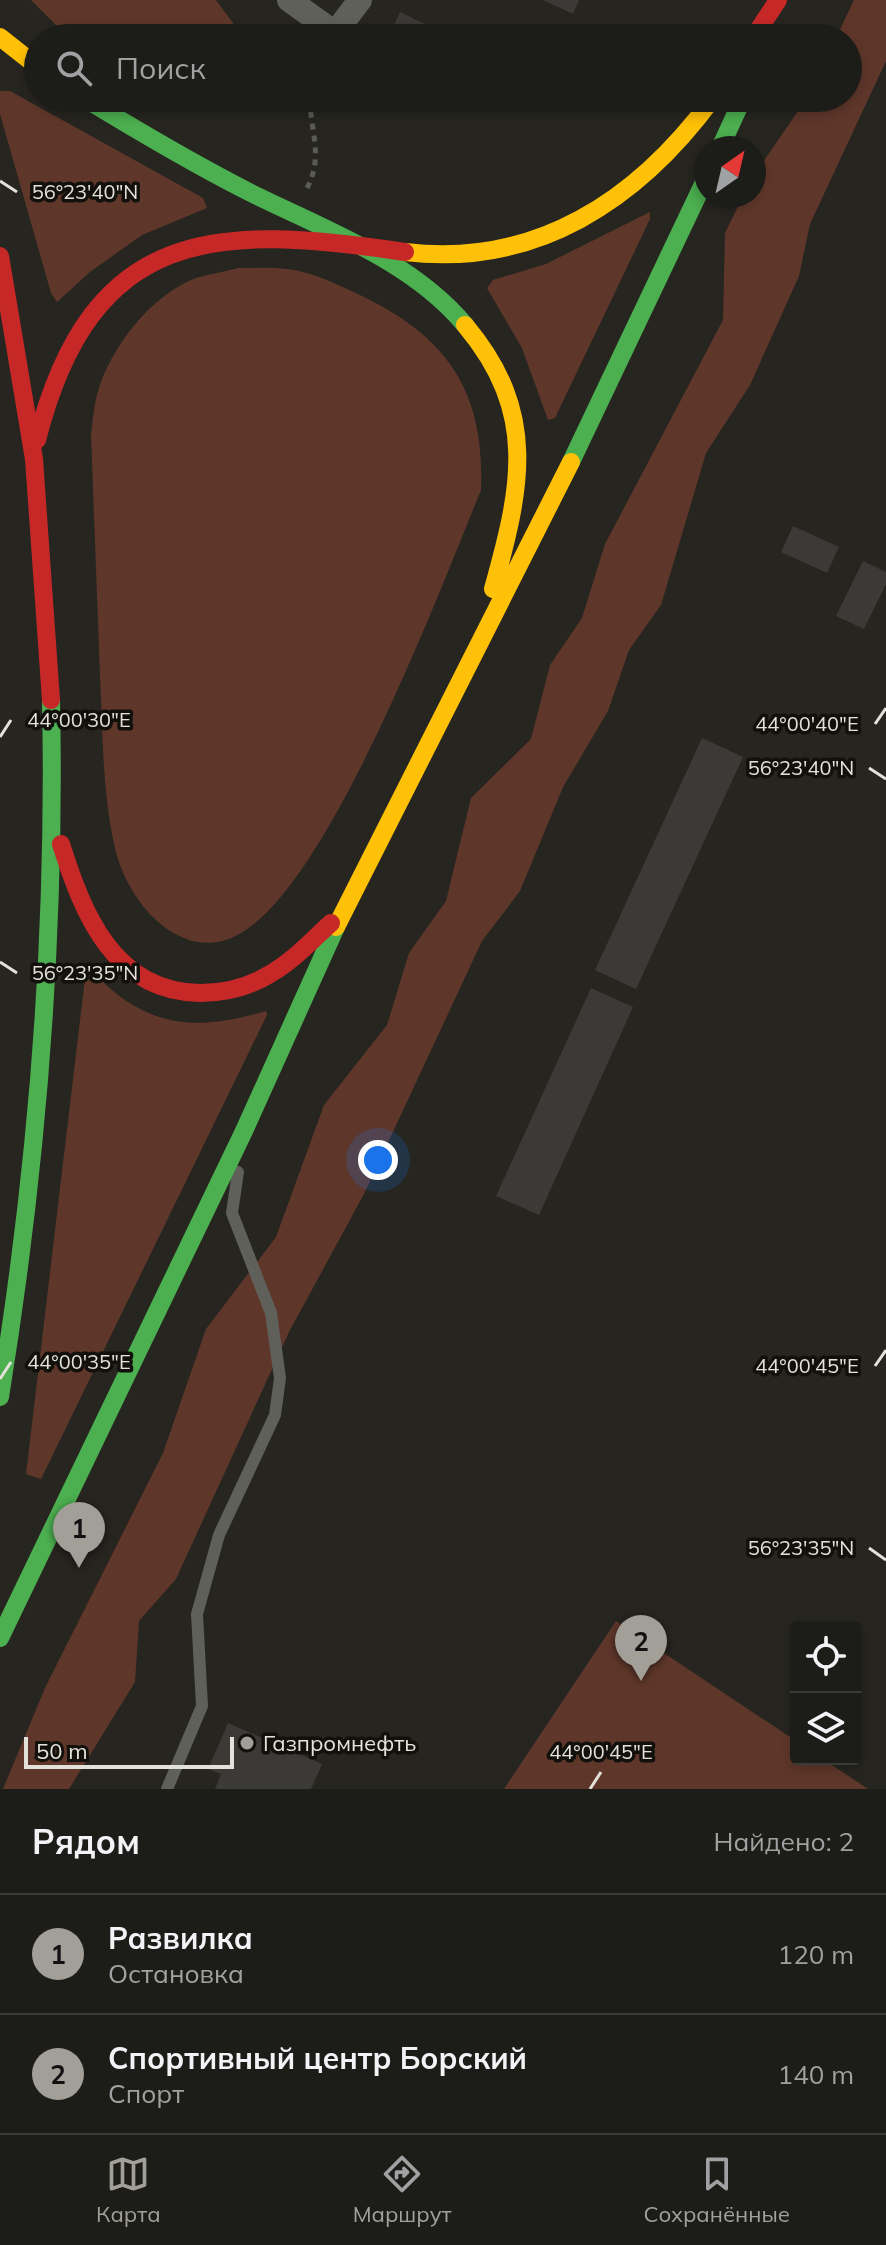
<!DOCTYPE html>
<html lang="ru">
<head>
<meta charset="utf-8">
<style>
  :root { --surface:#1c1c18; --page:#292925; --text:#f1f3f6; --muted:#a0a1a2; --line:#3a3a37; --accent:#a29f99 }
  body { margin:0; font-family:Mulish,sans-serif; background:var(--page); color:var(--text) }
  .controls { position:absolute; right:24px; bottom:24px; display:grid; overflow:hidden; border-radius:8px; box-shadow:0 4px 12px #0003 }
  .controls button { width:72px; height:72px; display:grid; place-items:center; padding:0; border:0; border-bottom:2px solid var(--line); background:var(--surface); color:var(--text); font:40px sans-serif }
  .compass { position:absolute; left:694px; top:136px; width:72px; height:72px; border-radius:50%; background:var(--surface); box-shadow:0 4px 12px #0003; rotate:34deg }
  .scale { position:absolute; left:24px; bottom:20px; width:210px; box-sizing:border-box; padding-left:8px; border:4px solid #e4e1da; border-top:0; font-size:22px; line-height:28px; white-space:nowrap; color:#e4e1da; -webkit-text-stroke:6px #11100b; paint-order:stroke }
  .you { position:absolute; left:378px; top:1160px; width:28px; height:28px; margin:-20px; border:6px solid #fff; border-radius:50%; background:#1a73e8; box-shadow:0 0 0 12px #1a73e833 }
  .badge { display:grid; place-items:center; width:52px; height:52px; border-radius:50%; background:var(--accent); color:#111; font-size:26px; font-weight:700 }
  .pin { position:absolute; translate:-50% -66px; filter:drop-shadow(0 2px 4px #0008) }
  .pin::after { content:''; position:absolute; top:42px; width:28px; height:24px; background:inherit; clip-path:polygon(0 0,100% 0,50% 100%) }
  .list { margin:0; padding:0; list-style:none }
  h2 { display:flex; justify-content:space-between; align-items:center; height:104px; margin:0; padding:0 32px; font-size:34px }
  h2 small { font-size:26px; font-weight:400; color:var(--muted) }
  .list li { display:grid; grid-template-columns:52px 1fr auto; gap:24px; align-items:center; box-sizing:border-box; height:120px; padding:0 32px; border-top:2px solid var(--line) }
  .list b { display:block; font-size:30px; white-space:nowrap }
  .list p { margin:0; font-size:26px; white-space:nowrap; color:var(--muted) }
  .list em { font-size:26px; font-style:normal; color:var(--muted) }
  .icon { flex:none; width:44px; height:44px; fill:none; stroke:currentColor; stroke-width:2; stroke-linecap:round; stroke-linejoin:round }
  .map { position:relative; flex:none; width:886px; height:1789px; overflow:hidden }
  .search { position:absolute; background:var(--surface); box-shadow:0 4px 12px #0003; left:24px; right:24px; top:24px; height:88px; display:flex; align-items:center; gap:20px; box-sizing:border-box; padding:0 28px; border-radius:44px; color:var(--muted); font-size:30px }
  .sheet { height:344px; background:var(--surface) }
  nav { display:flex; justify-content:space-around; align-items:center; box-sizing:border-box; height:112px; border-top:2px solid var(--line); background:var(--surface); font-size:22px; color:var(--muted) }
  nav a { display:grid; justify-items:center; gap:4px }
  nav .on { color:var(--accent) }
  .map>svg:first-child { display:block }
  .green { fill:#5f372a }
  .building { fill:#3c3a36 }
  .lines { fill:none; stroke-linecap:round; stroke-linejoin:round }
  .path { stroke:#5b5b56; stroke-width:5; stroke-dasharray:6 6; stroke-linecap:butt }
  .lane { stroke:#5f605a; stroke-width:12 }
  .street { stroke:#5f605a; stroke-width:24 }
  .fast { stroke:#4caf50; stroke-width:18 }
  .slow { stroke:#ffc107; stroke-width:18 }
  .jam { stroke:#c62828; stroke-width:18 }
  .ticks { fill:none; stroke:#e4e1da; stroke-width:3 }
  .poi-dot { fill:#a29f99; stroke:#11100b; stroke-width:3 }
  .labels { text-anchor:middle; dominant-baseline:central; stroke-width:7; stroke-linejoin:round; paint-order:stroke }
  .poi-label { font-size:22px; fill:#e4e1da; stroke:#11100b; text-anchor:start }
  .ticks-label { font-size:20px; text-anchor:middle; fill:#e4e1da; stroke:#11100b; stroke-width:7; stroke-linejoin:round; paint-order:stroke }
</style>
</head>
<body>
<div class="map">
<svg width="886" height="1789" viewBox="0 0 886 1789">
  <rect width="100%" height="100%" fill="#262520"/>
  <path class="green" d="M31 0H216L244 38H203L196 33 187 38H76L60 29Z
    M854 0H886V61L810 224 799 276 750 385 706 453 661 605 629 650 608 711 563 787 520 891 482 941 364 1194 289 1332 176 1579 139 1621 135 1682 69 1789H3L45 1688 163 1453 206 1329 276 1237 324 1105 387 1025 409 953 446 901 471 798 531 739 550 665 582 618 605 544 723 320 725 233 743 196H754V175L807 98H848V38H836Z
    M0 91H10L203 198 207 208 142 235 90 272 57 302 51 293 0 114Z
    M650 212V219L555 418 548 420 522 348 487 288 493 280 546 264Z
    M238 268C254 268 271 267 287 269 314 272 338 285 362 296 449 338 485 393 481 490 440 590 330 882 241 933 223 944 203 946 184 938 151 925 127 889 117 856 102 798 103 735 100 676 97 595 94 515 91 434 93 420 94 405 98 391 111 347 151 295 196 278 209 274 224 272 238 268Z
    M90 969C144 1027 192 1033 266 1011L267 1015 41 1479 26 1474 86 970Z
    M616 1621 796 1741V1759H823L868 1789H504Z"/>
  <path class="building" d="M543 0H579L573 14Z
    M400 12 454 38H388Z
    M793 526 839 547 827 573 781 552Z
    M863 561 886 572V584L864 629 836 616Z
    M702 738 743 757 636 989 595 970Z
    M591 988 633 1007 539 1215 496 1196Z
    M228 1723 322 1764 311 1789H215L221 1774 208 1769Z"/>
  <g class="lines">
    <path class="path" d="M307 188C324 156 310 131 310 98"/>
    <path class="lane" d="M167 1789 202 1706 197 1614 219 1535 275 1415 280 1378 271 1313 232 1213 238 1172"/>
    <path class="street" d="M289 0 335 33 360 0"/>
    <path class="fast" d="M84 98C138 131 192 163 249 192 323 229 411 260 465 325
      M720 148 743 98
      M571 462 706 178
      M0 1397C38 1163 56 937 51 700
      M0 1638 244 1131 336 927"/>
    <path class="slow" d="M0 37 38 67
      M405 252C536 268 638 200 713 98
      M465 325C539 413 521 488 493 589
      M336 927 571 462"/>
    <path class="jam" d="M753 38 778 0
      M0 256 34 459 51 700
      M37 440C92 225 216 224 405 252
      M61 844C83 914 114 992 200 993 224 993 249 987 270 974 293 961 311 941 331 923"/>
  </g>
  <path class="ticks" d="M0 181 17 192M875 724 886 708M0 737 11 720M869 768 886 779M0 962 17 973M875 1366 886 1350M0 1379 11 1362M869 1548 886 1560M590 1789 601 1772"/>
  <circle class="poi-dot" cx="247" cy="1743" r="8"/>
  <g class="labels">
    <g class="poi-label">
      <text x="263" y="1743">Газпромнефть</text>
    </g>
  </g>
  <g class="ticks-label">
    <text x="85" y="199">56°23'40"N</text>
    <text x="79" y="727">44°00'30"E</text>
    <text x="807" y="731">44°00'40"E</text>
    <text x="801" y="775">56°23'40"N</text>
    <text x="85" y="980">56°23'35"N</text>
    <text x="79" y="1369">44°00'35"E</text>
    <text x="807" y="1373">44°00'45"E</text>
    <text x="801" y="1555">56°23'35"N</text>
    <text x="601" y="1759">44°00'45"E</text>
  </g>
</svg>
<div class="controls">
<button><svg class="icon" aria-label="locate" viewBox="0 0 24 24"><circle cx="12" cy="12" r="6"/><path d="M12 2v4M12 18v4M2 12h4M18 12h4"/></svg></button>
<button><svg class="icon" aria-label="layers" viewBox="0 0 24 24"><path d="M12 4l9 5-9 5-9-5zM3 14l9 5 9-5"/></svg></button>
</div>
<svg class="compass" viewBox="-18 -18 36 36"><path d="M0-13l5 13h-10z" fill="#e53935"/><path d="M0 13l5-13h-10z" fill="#a0a1a2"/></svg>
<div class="scale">50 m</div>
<div class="you"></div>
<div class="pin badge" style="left:79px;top:1568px">1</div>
<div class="pin badge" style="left:641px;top:1681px">2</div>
<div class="search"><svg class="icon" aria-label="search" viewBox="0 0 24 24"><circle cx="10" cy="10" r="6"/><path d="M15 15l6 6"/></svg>Поиск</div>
</div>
<section class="sheet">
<h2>Рядом<small>Найдено: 2</small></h2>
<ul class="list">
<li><span class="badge">1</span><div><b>Развилка</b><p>Остановка</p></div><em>120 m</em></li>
<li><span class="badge">2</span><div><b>Спортивный центр Борский</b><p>Спорт</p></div><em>140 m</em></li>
</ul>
</section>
<nav>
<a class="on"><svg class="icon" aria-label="map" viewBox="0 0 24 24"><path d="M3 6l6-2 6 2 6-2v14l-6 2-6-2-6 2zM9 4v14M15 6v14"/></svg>Карта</a>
<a><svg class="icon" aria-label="directions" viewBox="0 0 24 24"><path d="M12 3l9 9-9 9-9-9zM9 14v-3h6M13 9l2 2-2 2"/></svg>Маршрут</a>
<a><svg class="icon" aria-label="saved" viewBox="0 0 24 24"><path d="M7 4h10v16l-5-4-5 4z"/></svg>Сохранённые</a>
</nav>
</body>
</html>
